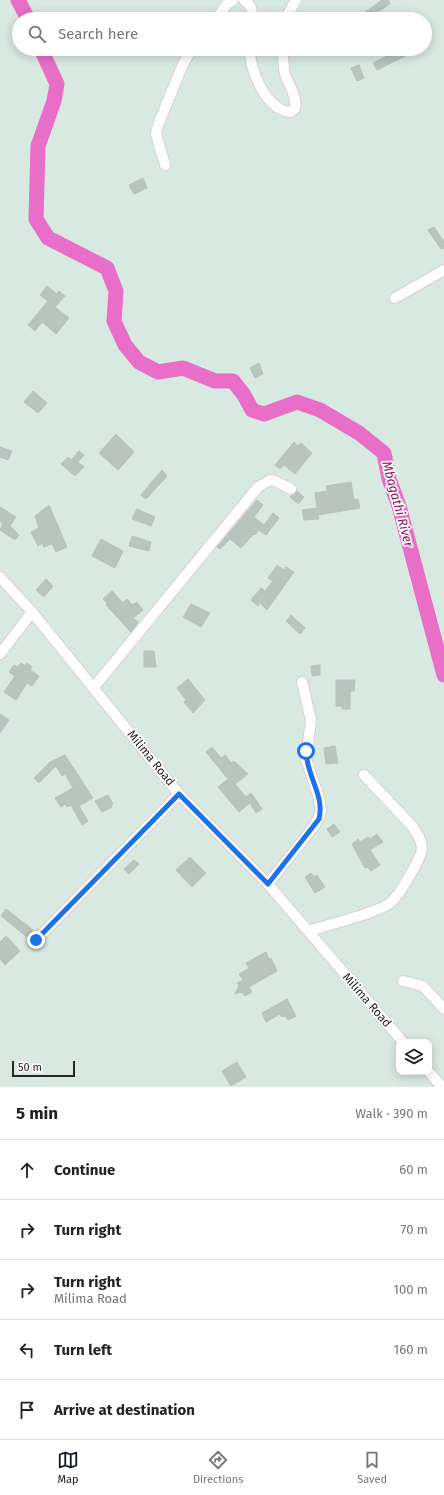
<!DOCTYPE html>
<html lang="en">
<head>
<meta charset="utf-8">
<style>
  :root { --surface:#fff; --page:#f6f6f6; --text:#222; --muted:#767676; --line:#e0e0e0; --accent:#111827 }
  body { margin:0; font-family:"Fira Sans",sans-serif; background:var(--page); color:var(--text) }
  .controls { position:absolute; right:12px; bottom:12px; display:grid; overflow:hidden; border-radius:8px; box-shadow:0 2px 10px #0003 }
  .controls button { width:36px; height:36px; display:grid; place-items:center; padding:0; border:0; border-bottom:1px solid var(--line); background:var(--surface); color:var(--text); font:20px sans-serif }
  .scale { position:absolute; left:12px; bottom:10px; width:63px; box-sizing:border-box; padding-left:4px; border:2px solid #262626; border-top:0; font-size:11px; line-height:14px; white-space:nowrap; color:#262626; -webkit-text-stroke:3px #fff; paint-order:stroke }
  .stop { position:absolute; width:12px; height:12px; margin:-9px; border:3px solid #1a73e8; border-radius:50%; background:#fff }
  .stop.end { background:#1a73e8; border-color:#fff; box-shadow:0 1px 4px #0008 }
  .list { margin:0; padding:0; list-style:none }
  h2 { display:flex; justify-content:space-between; align-items:center; height:52px; margin:0; padding:0 16px; font-size:17px }
  h2 small { font-size:13px; font-weight:400; color:var(--muted) }
  .list li { display:grid; grid-template-columns:26px 1fr auto; gap:12px; align-items:center; box-sizing:border-box; height:60px; padding:0 16px; border-top:1px solid var(--line) }
  .list b { display:block; font-size:15px; white-space:nowrap }
  .list p { margin:0; font-size:13px; white-space:nowrap; color:var(--muted) }
  .list em { font-size:13px; font-style:normal; color:var(--muted) }
  .icon { flex:none; width:22px; height:22px; fill:none; stroke:currentColor; stroke-width:2; stroke-linecap:round; stroke-linejoin:round }
  .map { position:relative; flex:none; width:444px; height:1087px; overflow:hidden }
  .search { position:absolute; background:var(--surface); box-shadow:0 2px 10px #0003; left:12px; right:12px; top:12px; height:44px; display:flex; align-items:center; gap:10px; box-sizing:border-box; padding:0 14px; border-radius:22px; color:var(--muted); font-size:15px }
  .sheet { height:352px; background:var(--surface) }
  nav { display:flex; justify-content:space-around; align-items:center; box-sizing:border-box; height:56px; border-top:1px solid var(--line); background:var(--surface); font-size:11px; color:var(--muted) }
  nav a { display:grid; justify-items:center; gap:2px }
  nav .on { color:var(--accent) }
  .map>svg:first-child { display:block }
  .lines { fill:none; stroke-linecap:round; stroke-linejoin:round }
  .river { stroke:#e86ec8; stroke-width:15 }
  .building { fill:#b8c4be; stroke:#b2c4bd }
  .minor-casing { stroke:#dfcdd1; stroke-width:12 }
  .minor { stroke:#fff; stroke-width:10 }
  .route { stroke:#1a73e8; stroke-width:5 }
  .labels { text-anchor:middle; dominant-baseline:central; stroke-width:3.5; stroke-linejoin:round; paint-order:stroke }
  .street-label { font-size:12px; fill:#262626; stroke:#fff }
  .water-label { font-size:13px; font-style:italic; fill:#8e1264; stroke:#fff }
</style>
</head>
<body>
<div class="map">
<svg width="444" height="1087" viewBox="0 0 444 1087">
  <rect width="100%" height="100%" fill="#d8e9e1"/>
  <g class="lines">
    <path class="river" d="M18 0 28 19
      M41 49 57 84 54 101 38 146 36 219 48 238 107 268 116 291 114 321 125 345 139 362 158 372 183 368 215 381H233L244 395 252 410 264 414 297 402 320 410 359 433 384 453 389 479 399 506 444 675"/>
  </g>
  <path class="building" d="M382 0H388L390 4 376 13 381 19H356Z
    M400 49H419L377 70 373 63Z
    M359 65 364 78 357 81 351 68Z
    M143 178 147 188 134 194 129 185Z
    M434 227 444 242V248L441 249 428 230Z
    M47 286 57 294 59 291 65 296 55 307 69 318 56 334 42 322 35 331 28 325 48 301 40 295Z
    M259 363 263 374 255 378 250 368Z
    M33 391 47 403 38 413 24 402Z
    M116 434 134 452 118 470 99 453Z
    M294 442 298 446 301 443 312 453 295 474 284 465 280 469 275 465Z
    M0 447 12 451 8 460 0 457Z
    M79 451 84 455 78 462 84 467 75 476 61 464 68 457 71 460Z
    M162 470 167 476 146 499 141 495Z
    M351 482 354 500 358 499 360 508 318 515 319 519 304 520 302 510 317 508 315 493 327 491 326 486Z
    M297 491 304 497 298 504 290 497Z
    M257 500 263 505 254 517 264 525 273 513 279 518 266 535 259 530 255 535 254 534 250 538 241 548 230 539 220 549 217 547Z
    M49 505 67 547 56 552 52 544 44 547 42 543 38 546 31 532 39 528 35 516Z
    M0 507 16 517 10 526 19 535 15 540 0 530 3 523 0 521Z
    M137 509 155 517 151 526 132 519Z
    M132 536 151 542 149 551 129 546Z
    M101 539 123 551 115 568 92 556Z
    M277 565 284 570 286 567 294 572 267 610 260 603 258 606 251 600 261 588 265 591 273 581 268 578Z
    M46 579 53 586 44 597 36 590Z
    M112 591 123 603 127 599 132 605 137 602 143 610 133 618 138 622 131 632 106 605 107 603 103 599Z
    M191 604 210 613 201 627 183 617Z
    M291 615 305 628 300 634 286 621Z
    M144 651H154L156 667H144Z
    M21 663 25 666 27 663 32 667 30 670 39 676 32 686 27 683 16 700 4 692 15 676 9 672 14 665 18 667Z
    M320 665V675L312 676 311 666Z
    M188 679 205 700 193 713 184 702 186 700 177 688Z
    M336 680H355L354 691H350V709H342V706H336Z
    M0 714 9 720 0 733Z
    M335 746 338 763 326 764 324 748Z
    M212 747 221 758 225 755 231 763 234 761 248 774 235 784 246 797 251 793 262 809 256 813 250 803 239 812 218 787 228 779 206 752Z
    M65 755 93 798 79 806 88 821 82 825 71 805 67 807 65 804 61 807 55 798 73 788 65 774 62 776 56 766 39 783 34 778 50 762Z
    M108 795 113 804 111 805 112 807 102 812 95 801Z
    M334 824 340 832 332 837 327 829Z
    M377 834 383 842 370 850 380 865 371 871 367 867 365 868 352 844 358 839 360 842 368 837 370 839Z
    M190 857 206 873 192 887 176 870Z
    M134 860 139 864 129 874 124 869Z
    M311 873 314 877 317 875 325 887 315 893 305 877Z
    M6 909 33 930 27 937 1 916Z
    M6 936 20 951 5 965 0 959V942Z
    M266 952 269 959 271 958 277 971 249 987 252 992 245 996 242 992 235 994 239 986 237 983 243 980 239 974 249 968 246 963Z
    M287 999 296 1016 288 1020 285 1016 282 1017 280 1014 266 1022 262 1013Z
    M237 1062 246 1077 231 1086 222 1071Z"/>
  <g class="lines">
    <g class="minor-casing">
      <path id="minor" d="M244 0C251 5 253 10 252 19
        M216 19 227 4 233 0
        M285 19 296 0
        M250 49C249 70 267 111 291 112L295 108C297 96 289 86 285 74 283 66 283 58 283 49
        M165 165 156 134 158 125 183 64 192 49
        M395 298 444 270
        M0 577 32 612 179 794 268 884 403 1042
        M0 654 32 612
        M94 687 258 487 270 480 275 481 291 489
        M268 884 315 825 321 812 319 798 306 759 311 720 302 682
        M308 931C326 925 378 913 390 903 400 895 406 881 413 870 425 849 425 845 412 826L364 775
        M36 940 179 794
        M403 981 423 986 444 1009
        M429 1072 442 1087"/>
    </g>
    <use href="#minor" class="minor"/>
  </g>
  <g class="lines">
    <path class="route" d="M36 940 179 794 268 884 319 819C325 795 306 775 306 751"/>
  </g>
  <g class="labels">
    <g class="street-label">
      <text transform="translate(151 758) rotate(51)">Milima Road</text>
      <text transform="translate(367 1000) rotate(49)">Milima Road</text>
    </g>
    <g class="water-label">
      <text transform="translate(398 504) rotate(75)">Mbagathi River</text>
    </g>
  </g>
</svg>
<div class="controls">
<button><svg class="icon" aria-label="layers" viewBox="0 0 24 24"><path d="M12 4l9 5-9 5-9-5zM3 14l9 5 9-5"/></svg></button>
</div>
<div class="scale">50 m</div>
<div class="stop" style="left:306px;top:751px"></div>
<div class="stop end" style="left:36px;top:940px"></div>
<div class="search"><svg class="icon" aria-label="search" viewBox="0 0 24 24"><circle cx="10" cy="10" r="6"/><path d="M15 15l6 6"/></svg>Search here</div>
</div>
<section class="sheet">
<h2>5 min<small>Walk · 390 m</small></h2>
<ul class="list">
<li><svg class="icon" aria-label="ahead" viewBox="0 0 24 24"><path d="M12 20V5M6 11l6-6 6 6"/></svg><div><b>Continue</b></div><em>60 m</em></li>
<li><svg class="icon" aria-label="right" viewBox="0 0 24 24"><path d="M7 20v-9h11M14 6l5 5-5 5"/></svg><div><b>Turn right</b></div><em>70 m</em></li>
<li><svg class="icon" aria-label="right" viewBox="0 0 24 24"><path d="M7 20v-9h11M14 6l5 5-5 5"/></svg><div><b>Turn right</b><p>Milima Road</p></div><em>100 m</em></li>
<li><svg class="icon" aria-label="left" viewBox="0 0 24 24"><path d="M17 20v-9H6M10 6l-5 5 5 5"/></svg><div><b>Turn left</b></div><em>160 m</em></li>
<li><svg class="icon" aria-label="arrive" viewBox="0 0 24 24"><path d="M6 21V4h12l-3 4 3 4H6"/></svg><div><b>Arrive at destination</b></div></li>
</ul>
</section>
<nav>
<a class="on"><svg class="icon" aria-label="map" viewBox="0 0 24 24"><path d="M3 6l6-2 6 2 6-2v14l-6 2-6-2-6 2zM9 4v14M15 6v14"/></svg>Map</a>
<a><svg class="icon" aria-label="directions" viewBox="0 0 24 24"><path d="M12 3l9 9-9 9-9-9zM9 14v-3h6M13 9l2 2-2 2"/></svg>Directions</a>
<a><svg class="icon" aria-label="saved" viewBox="0 0 24 24"><path d="M7 4h10v16l-5-4-5 4z"/></svg>Saved</a>
</nav>
</body>
</html>
